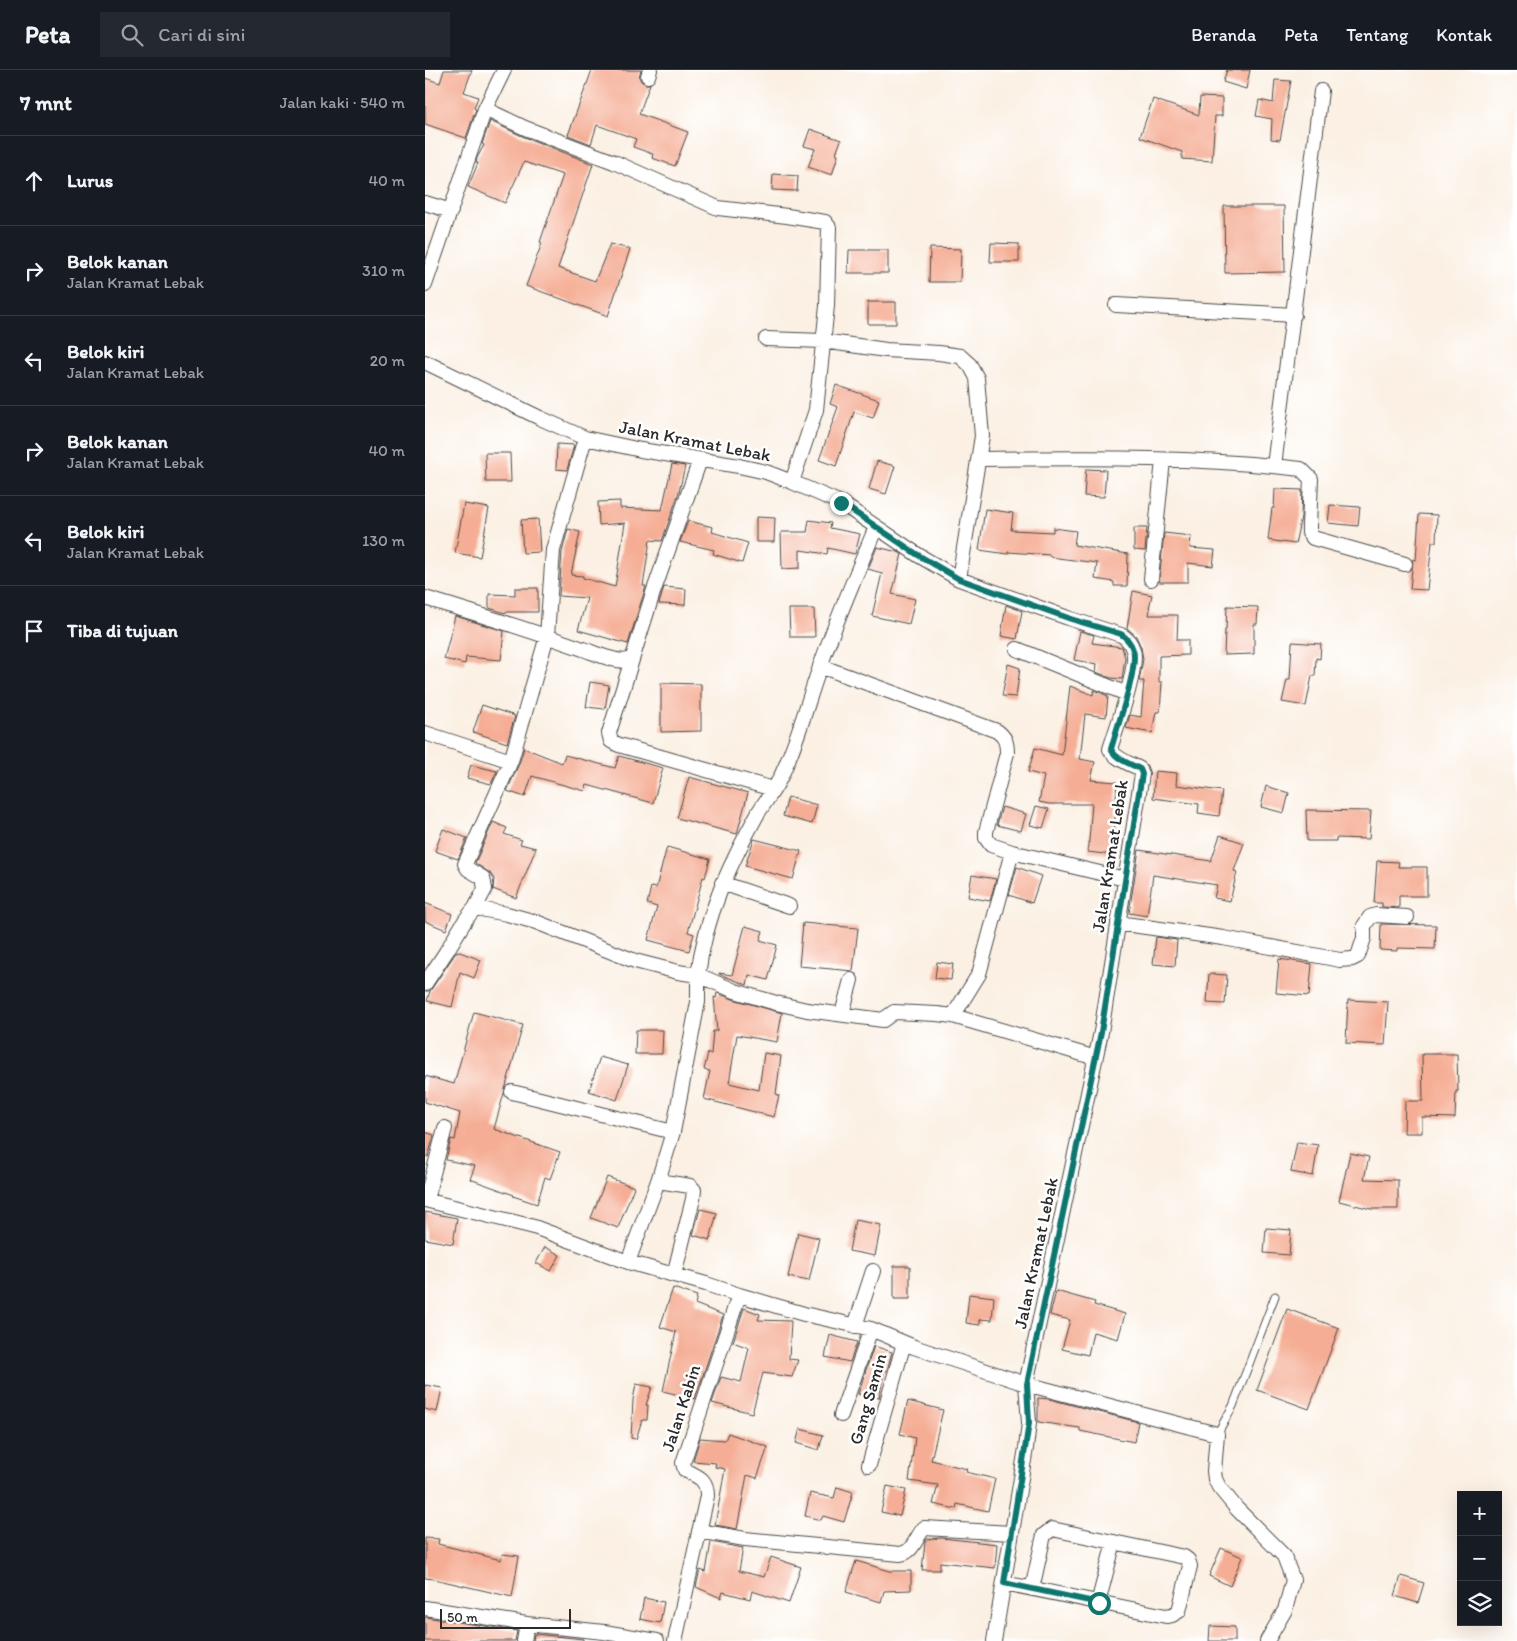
<!DOCTYPE html>
<html lang="id">
<head>
<meta charset="utf-8">
<style>
  :root { --surface:#171b24; --page:#242831; --text:#f1f3f6; --muted:#9ea1a6; --line:#363941 }
  body { margin:0; font-family:Itim,sans-serif; background:var(--page); color:var(--text) }
  .controls { position:absolute; right:15px; bottom:15px; display:grid; overflow:hidden; border-radius:0px; box-shadow:0 5px 20px #0002 }
  .controls button { width:45px; height:45px; display:grid; place-items:center; padding:0; border:0; border-bottom:1px solid var(--line); background:var(--surface); color:var(--text); font:25px sans-serif }
  .scale { position:absolute; left:15px; bottom:12px; width:131px; box-sizing:border-box; padding-left:5px; border:2px solid #2b2b2b; border-top:0; font-size:14px; line-height:18px; white-space:nowrap; color:#2b2b2b; -webkit-text-stroke:4px #fff; paint-order:stroke }
  .stop { position:absolute; width:15px; height:15px; margin:-11px; border:4px solid #0f766e; border-radius:50%; background:#fff }
  .stop.end { background:#0f766e; border-color:#fff; box-shadow:0 1px 5px #0008 }
  .list { margin:0; padding:0; list-style:none }
  h2 { display:flex; justify-content:space-between; align-items:center; height:65px; margin:0; padding:0 20px; font-size:21px }
  h2 small { font-size:16px; font-weight:400; color:var(--muted) }
  .list li { display:grid; grid-template-columns:32px 1fr auto; gap:15px; align-items:center; box-sizing:border-box; height:90px; padding:0 20px; border-top:1px solid var(--line) }
  .list b { display:block; font-size:19px; white-space:nowrap }
  .list p { margin:0; font-size:16px; white-space:nowrap; color:var(--muted) }
  .list em { font-size:16px; font-style:normal; color:var(--muted) }
  .icon { flex:none; width:28px; height:28px; fill:none; stroke:currentColor; stroke-width:2; stroke-linecap:round; stroke-linejoin:round }
  .map { position:relative; flex:none; width:1092px; height:1571px; overflow:hidden }
  header { display:flex; align-items:center; gap:30px; box-sizing:border-box; height:70px; padding:0 25px; background:var(--surface); border-bottom:1px solid var(--line) }
  header strong { font-size:24px }
  nav { display:flex; gap:28px; margin-inline-start:auto; font-size:18px }
  .search { width:350px; height:45px; background:var(--page); display:flex; align-items:center; gap:12px; box-sizing:border-box; padding:0 18px; border-radius:0px; color:var(--muted); font-size:19px }
  main { display:flex }
  aside { flex:1; background:var(--surface) }
  .map>svg:first-child { display:block }
  .building { fill:#f5ae95 }
  .lines { fill:none; stroke-linecap:round; stroke-linejoin:round }
  .service-casing { stroke:#4a4947; stroke-width:9 }
  .minor-casing { stroke:#4a4947; stroke-width:16 }
  .service { stroke:#fff; stroke-width:7 }
  .minor { stroke:#fff; stroke-width:14 }
  .route { stroke:#0f766e; stroke-width:6 }
  .labels { text-anchor:middle; dominant-baseline:central; stroke-width:5; stroke-linejoin:round; paint-order:stroke }
  .street-label { font-size:18px; fill:#2b2b2b; stroke:#fff }
</style>
</head>
<body>
<header>
<strong>Peta</strong>
<div class="search"><svg class="icon" aria-label="search" viewBox="0 0 24 24"><circle cx="10" cy="10" r="6"/><path d="M15 15l6 6"/></svg>Cari di sini</div>
<nav><a>Beranda</a><a>Peta</a><a>Tentang</a><a>Kontak</a></nav>
</header>
<main>
<aside>
<h2>7 mnt<small>Jalan kaki · 540 m</small></h2>
<ul class="list">
<li><svg class="icon" aria-label="ahead" viewBox="0 0 24 24"><path d="M12 20V5M6 11l6-6 6 6"/></svg><div><b>Lurus</b></div><em>40 m</em></li>
<li><svg class="icon" aria-label="right" viewBox="0 0 24 24"><path d="M7 20v-9h11M14 6l5 5-5 5"/></svg><div><b>Belok kanan</b><p>Jalan Kramat Lebak</p></div><em>310 m</em></li>
<li><svg class="icon" aria-label="left" viewBox="0 0 24 24"><path d="M17 20v-9H6M10 6l-5 5 5 5"/></svg><div><b>Belok kiri</b><p>Jalan Kramat Lebak</p></div><em>20 m</em></li>
<li><svg class="icon" aria-label="right" viewBox="0 0 24 24"><path d="M7 20v-9h11M14 6l5 5-5 5"/></svg><div><b>Belok kanan</b><p>Jalan Kramat Lebak</p></div><em>40 m</em></li>
<li><svg class="icon" aria-label="left" viewBox="0 0 24 24"><path d="M17 20v-9H6M10 6l-5 5 5 5"/></svg><div><b>Belok kiri</b><p>Jalan Kramat Lebak</p></div><em>130 m</em></li>
<li><svg class="icon" aria-label="arrive" viewBox="0 0 24 24"><path d="M6 21V4h12l-3 4 3 4H6"/></svg><div><b>Tiba di tujuan</b></div></li>
</ul>
</aside>
<div class="map">
<svg width="1092" height="1571" viewBox="0 0 1092 1571">
  <rect width="100%" height="100%" fill="#fff"/>
  <filter id="ink" filterUnits="userSpaceOnUse"><feTurbulence type="fractalNoise" baseFrequency=".02" numOctaves="2"/><feDisplacementMap in="SourceGraphic" scale="10" xChannelSelector="R" yChannelSelector="G"/><feConvolveMatrix kernelMatrix="1 2 1 2 8 2 1 2 1" color-interpolation-filters="sRGB"/></filter>
  <filter id="wash" filterUnits="userSpaceOnUse"><feTurbulence type="fractalNoise" baseFrequency=".0096" numOctaves="4" result="noise"/><feDisplacementMap in="SourceGraphic" scale="20" xChannelSelector="R" yChannelSelector="G"/><feGaussianBlur stdDeviation="1.12" result="paint"/><feColorMatrix in="noise" values="0 0 0 0 0 0 0 0 0 0 0 0 0 0 0 0 0 1.4 0 .05"/><feComposite in="paint" operator="in"/></filter>
  <g filter="url(#wash)">
    <rect width="100%" height="100%" fill="#fbf0e3"/>
    <g id="blocks">
      <path class="building" d="M19 0H47L39 22 53 27 49 38 51 39 41 68 0 54V8L15 13Z
        M167 0H216L214 7 216 11 221 14H225L214 44 263 62 250 96 227 88 228 84 208 77 211 69 172 55 166 74 143 65Z
        M802 0H825L821 19 798 12Z
        M850 10 866 11 855 70 846 69 847 49 831 46 834 30 848 33Z
        M775 27 797 28V46H790L787 91 757 89V82L715 67 728 29 774 45Z
        M65 51 97 66 168 94 133 198 170 211 185 174 205 179 183 246 101 216 117 173 115 172 138 105 99 92 80 133 43 117 53 93H51L52 88 59 75 57 74Z
        M385 59 416 70 411 84 413 85 407 105 383 97 390 79 379 76Z
        M348 104 373 106 372 121 347 120Z
        M799 136H859L860 202 800 203Z
        M566 173 594 174V192H565Z
        M505 178 536 179 535 212H504Z
        M424 180H463V203H423Z
        M443 232H471V254H443Z
        M411 315 454 330 448 348 429 342 411 396 394 390 413 337 405 334Z
        M132 374 149 375 142 400 131 399Z
        M60 383H85L86 412H61Z
        M452 391 470 396 461 424 444 419Z
        M247 394 260 396 254 422 237 471 225 470 218 516H221L203 574 153 560 162 528 134 526 137 482 143 459 155 462 146 505 158 506V508L190 517 200 453 174 455 173 432 195 431V438L237 440Z
        M661 399 681 400 679 427 659 426Z
        M850 419 877 420 876 447 870 474 843 470 847 438H849Z
        M39 434 64 438 55 487 30 483Z
        M905 435 935 437 933 456 903 453Z
        M560 439 588 443 586 460 628 462V458L651 461 649 475 703 484 702 516H689V512L670 509 672 493 625 487V485L583 482V484L554 480Z
        M994 444 1012 445 1011 472H1007L1002 520 985 519 988 489 991 490Z
        M331 447 350 448 349 472H331Z
        M113 449 115 482 98 483 96 450Z
        M384 450 406 453 405 458 435 464 430 484 403 478 402 484 375 480V498L357 499 356 462H382Z
        M263 451 288 457 287 462 323 473 317 493 288 484 289 480 255 472Z
        M709 458H722L720 481 709 480Z
        M739 463 766 466 765 478 790 480 788 496 763 493V512H734Z
        M452 477 473 482 477 484 467 524 490 529 484 554 447 546 457 503 443 499Z
        M239 517 261 519 260 535 234 534Z
        M90 518H113V542H80V543L64 538V524L90 525Z
        M708 521 727 525 724 538 725 539 724 545H753L752 570H763V585L734 586V612H737L735 642H731L727 663 701 658 705 645 716 647 719 611H714L718 589 716 577 711 566 702 558Z
        M581 535 597 541 592 569 576 566Z
        M802 536 833 537 832 554H829V584L799 585 800 560H801Z
        M364 539H389L390 567H365Z
        M30 546 79 561 76 590 41 587 40 594 19 589Z
        M655 561 669 565 667 573 697 577 700 588 697 609 686 608 671 602 672 594 649 590Z
        M867 572 896 574 895 589 891 588 890 606H887L881 636 857 632 862 610H865Z
        M583 594 595 598 591 627 577 626Z
        M165 612 184 615 180 639 161 637Z
        M236 613 276 614V661L236 662Z
        M645 616 668 625 669 620 683 626 681 647 660 644 655 689 670 692 666 710 692 712 688 785 663 782 667 734H624L614 732 619 706 603 702 610 678 637 685Z
        M57 635 90 646 82 673 48 662Z
        M99 678 137 693 140 685 190 698 194 686 238 698 228 733 162 715 160 721 107 706 100 727 82 721 94 694Z
        M46 695 72 701 66 714 42 708Z
        M730 701 752 703 751 715 797 721 794 746 773 743 774 734 728 728Z
        M264 707 323 723 312 764 252 748Z
        M841 716 864 723 859 743 836 737Z
        M363 727 392 735 387 754 358 746Z
        M611 736 624 739 618 758 605 755Z
        M577 737 601 744 596 761 572 755Z
        M881 740 946 741 944 769 911 768V771H882Z
        M68 752 82 758 79 764 97 770 95 774 111 778 91 828 68 819 69 809 65 803 50 793Z
        M18 759 42 768 33 789 10 781Z
        M795 765 819 773 809 801 812 802 805 831 789 828 792 815 728 805 722 846 704 843 714 780 786 791Z
        M329 769 376 781 368 809 320 796Z
        M242 777 285 789 280 808 278 807 263 862 269 864 264 881 223 870 232 837 222 834 226 817 231 818Z
        M952 791 974 792 973 797H1002V826H974V838L957 837V833H949Z
        M592 797 616 806 607 833 584 825Z
        M547 805 571 809 565 831 543 827Z
        M0 833 27 844 21 860 0 851Z
        M378 853 433 858 428 901 374 896Z
        M956 854 1011 855 1010 879 972 878V881L955 880Z
        M320 856 338 861 335 870 352 875 343 910 324 905 322 915 294 904V903L307 905Z
        M731 867 752 870 750 896 728 894Z
        M32 881 56 890 49 908 35 902 27 937 2 931 5 921Z
        M854 889 887 894 884 926 851 923Z
        M512 892 528 894 526 910 510 908Z
        M784 904 802 905 800 934 782 933Z
        M292 923 308 929 357 943 352 972 312 965 304 1013 334 1020 339 983 356 986 351 1024 354 1025 349 1047 279 1029 285 1001 279 1000 283 983 286 984 288 961H292L289 927 291 928Z
        M923 930 963 932 960 975 921 973Z
        M49 942 98 955 69 1059 135 1082 125 1109 120 1107 112 1134 88 1126 89 1125 45 1109 50 1096 21 1090 26 1069 30 1070 35 1043 0 1032V1006L29 1014Z
        M211 960H238L237 984H210Z
        M997 984H1032L1033 1021H1031L1030 1048 997 1047V1063H979L980 1031H998Z
        M175 987 203 995 192 1030 164 1021Z
        M0 1062 9 1065 3 1087 0 1086Z
        M872 1072 893 1075 888 1106 866 1102Z
        M925 1083 944 1087 939 1109 973 1110V1139H946L914 1131Z
        M182 1107 209 1117 193 1158 166 1148Z
        M275 1139 292 1143 285 1170 268 1165Z
        M0 1142 32 1148 28 1174 0 1169Z
        M430 1150 456 1155 450 1186 424 1181Z
        M841 1158 866 1160 864 1185 839 1183Z
        M373 1163 394 1168 384 1211 363 1207Z
        M120 1177 135 1185 126 1201 111 1193Z
        M469 1196H485V1229H469Z
        M248 1218 272 1226 270 1234 298 1245 270 1329 238 1321 251 1262 235 1257Z
        M631 1221 670 1232 669 1235 700 1244 693 1269 668 1262 663 1285 637 1279 645 1250 625 1245Z
        M544 1224 569 1227 567 1250 555 1249V1255L541 1253Z
        M319 1238 335 1244 333 1250 366 1251 364 1289 373 1290 367 1307 338 1303 327 1343 287 1333 296 1307 316 1312 324 1278 308 1272Z
        M862 1239 914 1258 884 1339 832 1320Z
        M405 1265 432 1272 425 1292 400 1287Z
        M449 1276 467 1282 462 1301H459L454 1328 433 1324Z
        M211 1314 227 1317 221 1335H223L222 1350H217L211 1369 206 1368 208 1330Z
        M0 1315 17 1318 12 1342 0 1339Z
        M613 1328 624 1329 713 1352 709 1372 655 1361V1358L613 1352Z
        M483 1331 518 1340 506 1390 542 1399 541 1402 570 1409 563 1441 532 1434 531 1439 508 1434 513 1415 484 1411 490 1368 475 1364Z
        M375 1359 398 1365 394 1380 371 1373Z
        M303 1363 343 1377 332 1408 322 1405 312 1459 290 1455 300 1399 290 1397 291 1393 268 1391 275 1368 300 1370Z
        M462 1416 481 1420 475 1446 456 1442Z
        M412 1417 428 1422 419 1452 398 1446 396 1450 380 1446 385 1423 409 1428Z
        M0 1468 14 1469 13 1474 76 1490 77 1484 94 1486 87 1527 9 1509 0 1508Z
        M517 1468 572 1474 570 1498 515 1492V1500H497L500 1472 502 1469Z
        M286 1472 318 1478 314 1501 339 1507 346 1487 376 1497 364 1533 327 1521 325 1529 298 1522 296 1528 271 1517 275 1500 281 1502Z
        M796 1478 817 1487 805 1516 784 1506Z
        M431 1491 465 1501H486V1520L459 1521 456 1532 421 1522Z
        M976 1506 999 1513 993 1533 970 1526Z
        M219 1528 239 1532 235 1553 215 1549Z
        M0 1547 92 1561 90 1571H0Z
        M785 1556 810 1557V1571H784Z
        M109 1564 158 1569V1571H108Z"/>
    </g>
  </g>
  <g filter="url(#ink)">
    <use href="#blocks" fill-opacity="0" stroke="#4a4947" stroke-width="1"/>
    <g class="lines">
      <g class="service-casing">
        <path id="service" d="M792 1364 808 1336 850 1226"/>
      </g>
      <g class="minor-casing">
        <path id="minor" d="M223 6 225 0
          M60 39 100 58 189 92 293 138 362 146 400 152 404 157 402 236 391 340 367 412
          M0 133 26 141
          M0 215 60 39 79 0
          M691 235 869 245
          M341 269 398 271 461 280 514 283 535 286 545 295 552 308 557 366 534 509
          M0 292 115 348 160 368 216 380 314 396 341 402 367 412 416 433 493 485 534 509 646 549 696 565C702 568 706 573 708 580 714 596 691 660 685 679 690 689 706 694 715 699L717 704 676 962 601 1314 604 1353 601 1378 569 1571
          M554 389C661 388 769 386 876 399L886 409 884 456V463L888 468 980 494
          M275 390 228 523 184 663 186 671 194 675 348 719
          M849 396 896 21
          M451 457C432 503 411 550 395 597 382 633 373 670 357 704 351 718 341 730 333 743 305 794 280 846 273 905L310 921 351 933 382 940 458 950 469 942 512 944 528 946 554 904 587 782
          M726 509 738 390
          M0 528C53 544 106 560 158 579 170 583 195 595 206 589
          M592 579 702 624
          M395 596 572 661C580 667 582 672 582 683L561 762V768L566 775 587 782 700 809
          M0 663 86 691
          M297 813 364 836
          M50 838 82 844 111 852 210 891 253 902 273 905V932L248 1062 233 1111 203 1192
          M693 853 798 868 915 890 927 889 933 886 939 868V856L945 847 951 845 982 847
          M0 914 21 882 41 849 50 838 60 819 58 808 43 799 40 794 86 691 122 566 128 480 160 368
          M417 944 426 910
          M528 946 671 988
          M87 1022 248 1062
          M233 1111 265 1116 269 1120 268 1129 249 1205
          M0 1130 109 1157 203 1192 281 1214 314 1225 379 1244 446 1259 489 1277 601 1314 792 1364 789 1401 790 1409 794 1417 812 1439 859 1486 868 1510 860 1540 842 1571
          M1 1130 20 1058
          M430 1256 448 1201
          M416 1345 446 1259
          M444 1395 479 1273
          M274 1461 320 1469 475 1484C488 1483 491 1467 499 1458L587 1463
          M579 1513 741 1546 747 1545 754 1541 765 1496 763 1490 759 1487 627 1459 619 1465 607 1519
          M673 1533 689 1472
          M0 1538 102 1554 179 1562 232 1571
          M99 1571 102 1554
          M250 1571 282 1426C282 1408 273 1407 260 1400L258 1393 314 1225"/>
      </g>
      <use href="#service" class="service"/>
      <use href="#minor" class="minor"/>
    </g>
  </g>
  <g class="lines" filter="url(#ink)">
    <path class="route" d="M416 433 493 485 534 509 646 549 696 564C702 568 706 573 708 580 714 596 691 660 686 679 690 689 706 694 715 699L717 704 676 962 602 1314 604 1353 579 1513 674 1533"/>
  </g>
  <g class="labels">
    <g class="street-label">
      <text transform="translate(270 371) rotate(11)">Jalan Kramat Lebak</text>
      <text transform="translate(685 786) rotate(-81)">Jalan Kramat Lebak</text>
      <text transform="translate(611 1183) rotate(-78)">Jalan Kramat Lebak</text>
      <text transform="translate(443 1329) rotate(-74)">Gang Samin</text>
      <text transform="translate(256 1338) rotate(-72)">Jalan Kabin</text>
    </g>
  </g>
</svg>
<div class="controls">
<button>+</button>
<button>−</button>
<button><svg class="icon" aria-label="layers" viewBox="0 0 24 24"><path d="M12 4l9 5-9 5-9-5zM3 14l9 5 9-5"/></svg></button>
</div>
<div class="scale">50 m</div>
<div class="stop" style="left:674px;top:1533px"></div>
<div class="stop end" style="left:416px;top:433px"></div>
</div>
</main>
</body>
</html>
